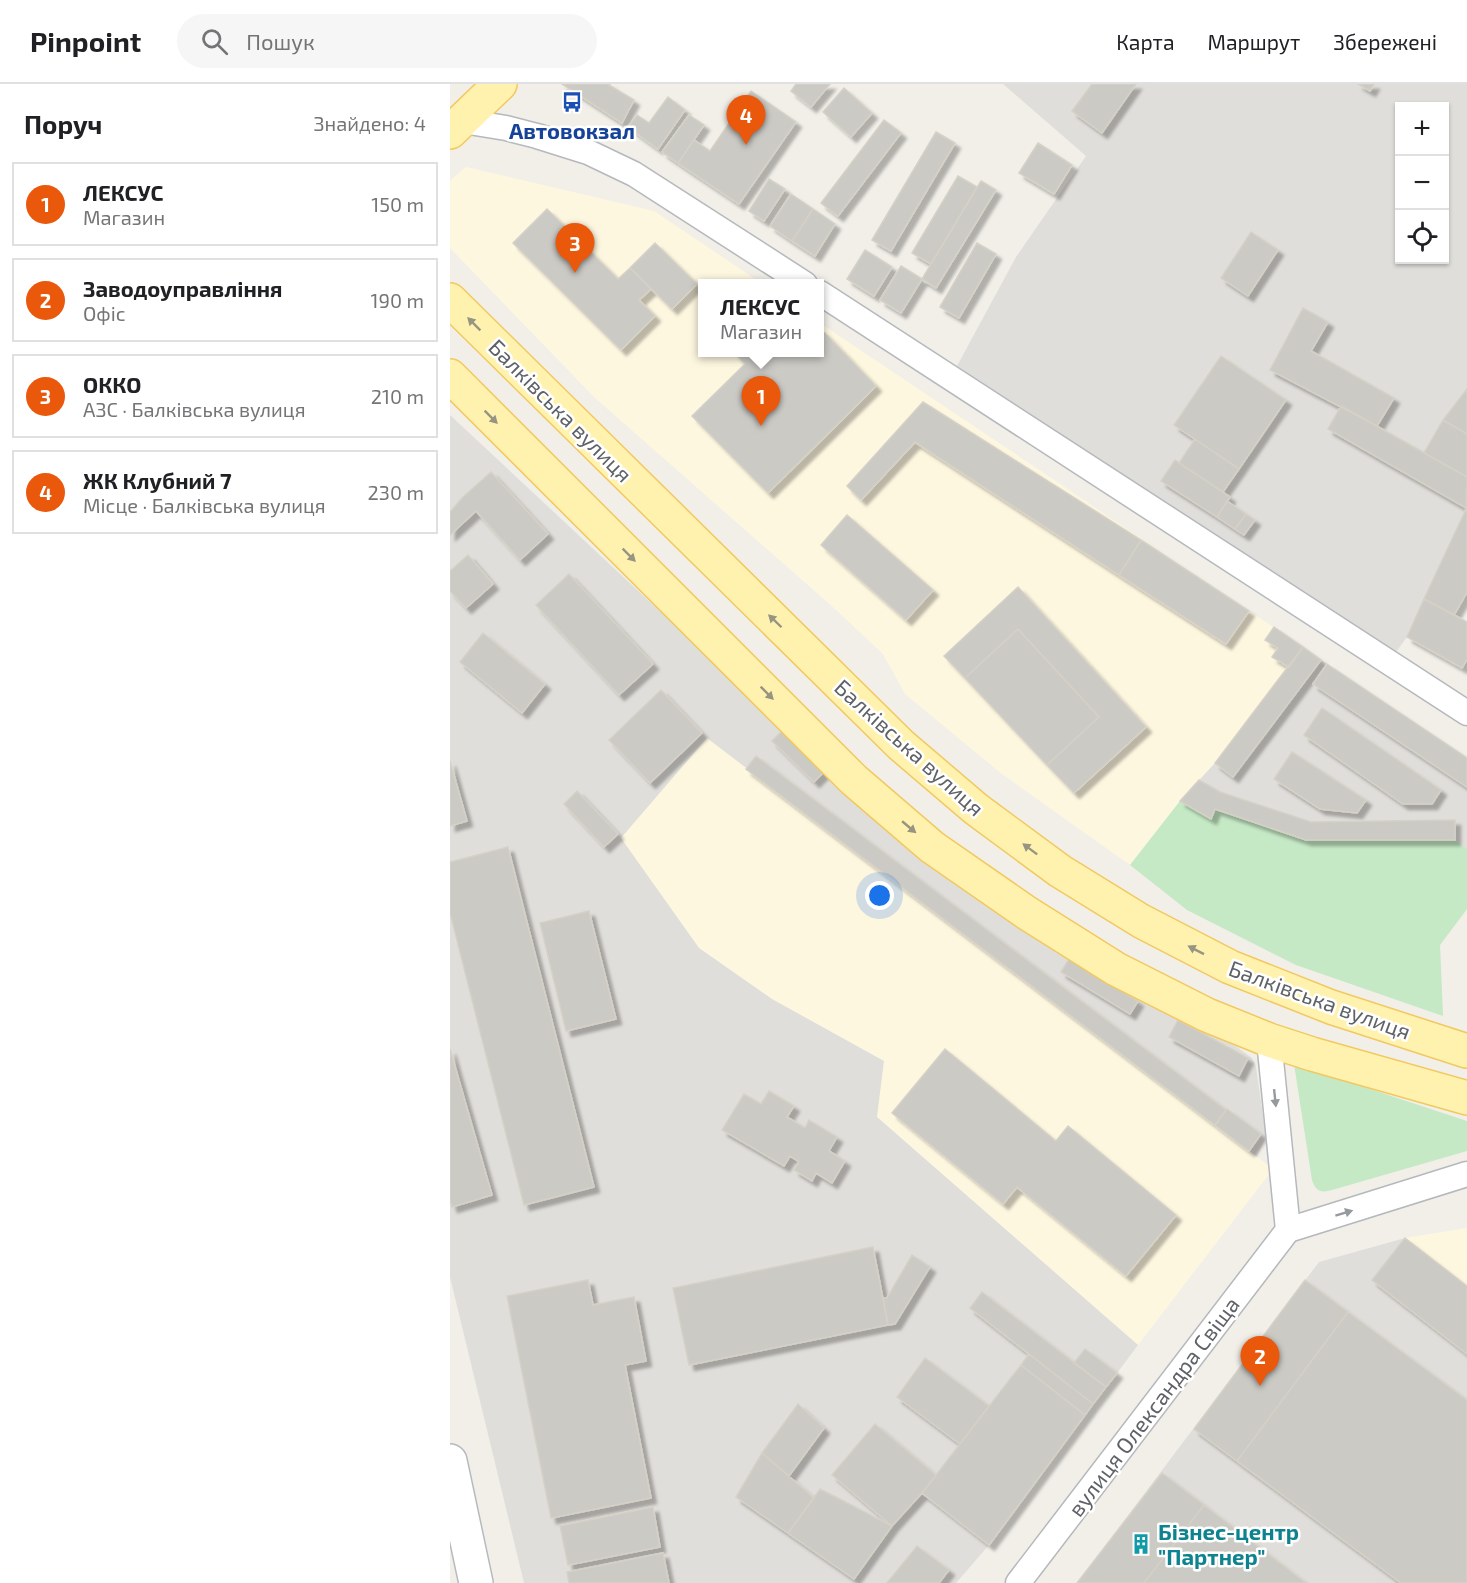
<!DOCTYPE html>
<html lang="uk">
<head>
<meta charset="utf-8">
<style>
  :root { --surface:#fff; --page:#f6f6f6; --text:#202124; --muted:#757577; --line:#e0e0e0; --accent:#ea580c }
  body { margin:0; font-family:"Exo 2",sans-serif; background:var(--page); color:var(--text) }
  .controls { position:absolute; right:18px; top:18px; display:grid; overflow:hidden; border-radius:0px; box-shadow:0 2px 4px #0004 }
  .controls button { width:54px; height:54px; display:grid; place-items:center; padding:0; border:0; border-bottom:2px solid var(--line); background:var(--surface); color:var(--text); font:30px sans-serif }
  .you { position:absolute; left:430px; top:812px; width:21px; height:21px; margin:-15px; border:4px solid #fff; border-radius:50%; background:#1a73e8; box-shadow:0 0 0 9px #1a73e833 }
  .badge { display:grid; place-items:center; width:39px; height:39px; border-radius:50%; background:var(--accent); color:#fff; font-size:20px; font-weight:700 }
  .pin { position:absolute; translate:-50% -50px; filter:drop-shadow(0 2px 3px #0008) }
  .pin::after { content:''; position:absolute; top:32px; width:21px; height:18px; background:inherit; clip-path:polygon(0 0,100% 0,50% 100%) }
  .popup { position:absolute; left:248px; top:195px; width:126px; height:78px; box-sizing:border-box; display:grid; place-content:center; border-radius:0px; background:var(--surface); filter:drop-shadow(0 2px 4px #0005); font-size:20px; white-space:nowrap; color:var(--muted) }
  .popup b { font-size:22px; color:var(--text) }
  .popup::after { content:''; position:absolute; left:50%; top:100%; margin-left:-12px; border:12px solid transparent; border-top-color:var(--surface) }
  .list { margin:0; padding:0; list-style:none }
  h2 { display:flex; justify-content:space-between; align-items:center; height:78px; margin:0; padding:0 24px; font-size:26px }
  h2 small { font-size:20px; font-weight:400; color:var(--muted) }
  .list li { display:grid; grid-template-columns:39px 1fr auto; gap:18px; align-items:center; box-sizing:border-box; height:84px; margin:0 12px 12px; padding:0 12px; border:2px solid var(--line); border-radius:0px }
  .list b { display:block; font-size:22px; white-space:nowrap }
  .list p { margin:0; font-size:20px; white-space:nowrap; color:var(--muted) }
  .list em { font-size:20px; font-style:normal; color:var(--muted) }
  .icon { flex:none; width:33px; height:33px; fill:none; stroke:currentColor; stroke-width:2; stroke-linecap:round; stroke-linejoin:round }
  .map { position:relative; flex:none; width:1017px; height:1499px; overflow:hidden }
  header { display:flex; align-items:center; gap:36px; box-sizing:border-box; height:84px; padding:0 30px; background:var(--surface); border-bottom:2px solid var(--line) }
  header strong { font-size:28px }
  nav { display:flex; gap:33px; margin-inline-start:auto; font-size:21px }
  .search { width:420px; height:54px; background:var(--page); display:flex; align-items:center; gap:15px; box-sizing:border-box; padding:0 21px; border-radius:33px; color:var(--muted); font-size:22px }
  main { display:flex }
  aside { flex:1; background:var(--surface) }
  .map>svg:first-child { display:block }
  .commercial { fill:#fef7e0 }
  .industrial { fill:#e0deda; fill-rule:evenodd }
  .green { fill:#c5e8c5 }
  .building { fill:#cccac5; stroke:#d6d1c6; stroke-width:1.5; filter:url(#shadow) }
  .lines { fill:none; stroke-linecap:round; stroke-linejoin:round }
  .street-casing { stroke:#b5b8bc; stroke-width:27 }
  .secondary-casing { stroke:#b6babf; stroke-width:36 }
  .primary-casing { stroke:#f2c960; stroke-width:36 }
  .street { stroke:#fff; stroke-width:24 }
  .secondary { stroke:#fff; stroke-width:33 }
  .primary { stroke:#fff2af; stroke-width:33 }
  .oneway { fill:#979581 }
  .oneway2 { fill:#979a9d }
  .labels { text-anchor:middle; dominant-baseline:central; stroke-width:5; stroke-linejoin:round; paint-order:stroke }
  .transit-label { font-size:22px; font-weight:bold; fill:#164399; stroke:#fff }
  .street-label { font-size:22px; fill:#5f6368; stroke:#fff }
  .culture-label { font-size:22px; font-weight:bold; fill:#0d838f; stroke:#fff; text-anchor:start }
</style>
</head>
<body>
<header>
<strong>Pinpoint</strong>
<div class="search"><svg class="icon" aria-label="search" viewBox="0 0 24 24"><circle cx="10" cy="10" r="6"/><path d="M15 15l6 6"/></svg>Пошук</div>
<nav><a>Карта</a><a>Маршрут</a><a>Збережені</a></nav>
</header>
<main>
<aside>
<h2>Поруч<small>Знайдено: 4</small></h2>
<ul class="list">
<li><span class="badge">1</span><div><b>ЛЕКСУС</b><p>Магазин</p></div><em>150 m</em></li>
<li><span class="badge">2</span><div><b>Заводоуправління</b><p>Офіс</p></div><em>190 m</em></li>
<li><span class="badge">3</span><div><b>ОККО</b><p>АЗС · Балківська вулиця</p></div><em>210 m</em></li>
<li><span class="badge">4</span><div><b>ЖК Клубний 7</b><p>Місце · Балківська вулиця</p></div><em>230 m</em></li>
</ul>
</aside>
<div class="map">
<svg width="1017" height="1499" viewBox="0 0 1017 1499">
  <defs>
    <filter id="shadow"><feDropShadow dx="5.5" dy="5.5" stdDeviation="1.5" flood-color="#0004"/></filter>
  </defs>
  <rect width="100%" height="100%" fill="#f1efe8"/>
  <path class="commercial" d="M16 83 204 127 311 199 252 200V268H370V239L853 563 765 679 730 717 680 781 552 690 455 610 433 570 384 524 144 313 0 164V97Z
    M257 654 823 1085 688 1261 427 1033 322 915 249 864 170 754Z
    M1017 1144V1270L922 1196 955 1154Z"/>
  <path class="industrial" d="M553 0H1017V423L957 553 946 568 639 369 507 282 566 173 636 72ZM950 22H994V176H950Z
    M0 331 291 603 654 895 787 963 802 974 806 983 816 1053 807 1073 257 654 171 754 249 864 322 915 434 977 427 1033 688 1261 539 1461 506 1499H74L0 1193Z
    M853 563 871 576 1017 674V765L1005 756H856L765 725 761 735 730 717 765 679Z
    M955 1154 922 1196 1017 1270V1499H627L869 1178Z"/>
  <path class="green" d="M730 717 761 735 765 725 856 756H1005L1017 765V825L990 861 993 932 846 881 737 826 680 781Z
    M844 980 1017 1037V1067L882 1106C871 1109 866 1108 862 1096Z"/>
  <path class="building" d="M112 0H160L159 1 184 16 172 39Z
    M346 0H380L361 23 341 7Z
    M642 0H686L652 49 622 27Z
    M908 0H924L920 7Z
    M394 4 422 29 401 53 373 28Z
    M301 7 346 38 289 120 228 79 244 56 260 67Z
    M218 13 235 26 208 65 178 43 187 31 199 39Z
    M239 31 254 41 228 79 212 68Z
    M434 36 451 49 388 132 371 119Z
    M486 48 505 59 441 167 422 156Z
    M588 59 622 81 604 110 569 89Z
    M508 92 527 103 481 180 462 169Z
    M319 95 335 105 314 137 299 127Z
    M531 97 546 106 486 204 472 195Z
    M341 110 363 125 342 157 320 142Z
    M97 125 168 195 180 184 201 205 189 216 205 232 171 266 63 159Z
    M363 125 385 140 365 172 342 157Z
    M801 148 828 166 798 212 771 194Z
    M205 159 247 200 222 225 180 184Z
    M527 159 546 170 509 234 490 223Z
    M415 166 442 183 424 212 397 195Z
    M451 182 472 195 451 229 430 216Z
    M853 224 878 238 861 267 944 314 927 342 820 286Z
    M370 246 375 249 426 302 318 409 242 332 295 280 284 268H370Z
    M771 272 836 316 789 385 724 341Z
    M1017 305V350L993 336Z
    M473 318 691 456 669 491 465 358 411 416 397 402Z
    M891 322 1017 393 1016 424 878 345Z
    M993 336 1017 350V393L974 369Z
    M745 355 789 385 773 408 729 379Z
    M725 376 780 413 767 433 711 397Z
    M41 388 98 450 70 476 26 427 0 451V428L13 413Z
    M777 417 796 430 785 445 767 433Z
    M1017 423V508L1004 531 974 515Z
    M796 430 805 436 794 451 785 445Z
    M397 431 483 506 456 536 371 461Z
    M691 456 799 527 776 560 669 491Z
    M18 471 43 500 16 524 0 507V487Z
    M119 490 203 580 169 611 86 521Z
    M568 503 696 643 624 709 597 681 649 633 568 545 515 594 494 572Z
    M974 515 1017 538V575L1012 584 957 553Z
    M824 543 853 563 839 583 822 573 828 564 815 556Z
    M568 545 649 633 597 681 515 594Z
    M33 549 95 600 72 629 10 578Z
    M853 563 871 576 783 693 765 679Z
    M877 580 1017 674V703L863 600Z
    M211 606 252 649 200 699 159 656Z
    M872 624 991 706 982 720H953L854 651Z
    M333 646 375 687 364 698 322 657Z
    M842 668 916 716 907 729 870 725 824 695Z
    M306 672 776 1026 765 1041 296 685Z
    M0 677 17 737 0 742Z
    M749 696 770 708 861 738 1005 736V756H856L765 725 761 735 730 717Z
    M127 707 168 750 154 763 114 720Z
    M58 763 144 1103 74 1121 0 829V778Z
    M139 827 166 935 116 947 90 839Z
    M619 875 688 917 680 930 611 888Z
    M728 936 798 974 789 992 719 953Z
    M0 965 42 1111 2 1123 0 1116Z
    M495 965 606 1057 618 1042 726 1131 676 1192 567 1103 553 1120 442 1029Z
    M319 1007 344 1022 337 1033 355 1044 359 1036 387 1053 379 1067 395 1077 382 1099 366 1089 362 1097 344 1086 349 1078 340 1072 334 1082 272 1046 294 1010 311 1020Z
    M777 1025 811 1050 799 1067 765 1041Z
    M955 1154 1017 1202V1270L922 1196Z
    M423 1163 438 1241 239 1281 223 1204Z
    M462 1171 480 1183 445 1240 438 1241 433 1214H437Z
    M138 1196 143 1221 184 1213 196 1277 175 1281 201 1414 101 1434 57 1212Z
    M855 1196 898 1228 787 1377 744 1345Z
    M532 1208 656 1303 643 1320 520 1224Z
    M898 1228 1017 1316V1499H951L787 1377Z
    M635 1265 667 1289 656 1303 624 1279Z
    M579 1270 643 1320 635 1331 571 1281Z
    M475 1274 539 1322 510 1360 447 1313Z
    M571 1281 635 1331 539 1461 472 1409Z
    M348 1320 374 1344 339 1392 312 1369Z
    M425 1340 486 1391 472 1409 442 1442 382 1391Z
    M312 1369 364 1414 338 1449 286 1413Z
    M712 1389 754 1421 694 1499H627Z
    M370 1405 442 1442 404 1495 338 1449Z
    M754 1421 856 1499H694Z
    M203 1423 210 1463 118 1481 110 1442Z
    M467 1462 499 1486 489 1499H437Z
    M213 1469 219 1499H119L117 1488Z"/>
  <g class="lines">
    <g class="street-casing">
      <path id="street" d="M13 37 56 44 87 52 138 68 184 90 355 200
        M370 209 1017 629
        M819 956 838 1146
        M838 1146 1017 1090
        M568 1499 838 1146"/>
    </g>
    <g class="secondary-casing">
      <path id="secondary" d="M0 1377 26 1499"/>
    </g>
    <g class="primary-casing">
      <path id="primary" d="M0 48 50 0
        M0 216 451 661 526 725 610 787 691 837 780 883 881 923 1017 967
        M0 292 404 696 482 763 577 829 666 885 757 931 819 956 862 970 1017 1014"/>
    </g>
    <use href="#street" class="street"/>
    <use href="#secondary" class="secondary"/>
    <use href="#primary" class="primary"/>
  </g>
  <defs><path id="oneway-solid" d="M-6-.8H1V-3.2L6.5 0L1 3.2V.8H-6Z" transform="scale(1.5)"/></defs>
  <g class="oneway">
    <use href="#oneway-solid" transform="translate(24 240) rotate(-135)"/>
    <use href="#oneway-solid" transform="translate(41 333) rotate(45)"/>
    <use href="#oneway-solid" transform="translate(179 471) rotate(45)"/>
    <use href="#oneway-solid" transform="translate(325 537) rotate(-136)"/>
    <use href="#oneway-solid" transform="translate(317 609) rotate(45)"/>
    <use href="#oneway-solid" transform="translate(459 743) rotate(40)"/>
    <use href="#oneway-solid" transform="translate(580 765) rotate(-143)"/>
    <use href="#oneway-solid" transform="translate(746 866) rotate(-153)"/>
  </g>
  <g class="oneway2">
    <use href="#oneway-solid" transform="translate(825 1014) rotate(84)"/>
    <use href="#oneway-solid" transform="translate(894 1129) rotate(-17)"/>
  </g>
  <defs>
    <g id="bus-bare" transform="scale(1.62)"><path d="M-5-6H5V4H4V6H2V4H-2V6H-4V4H-5ZM-3.5-4V0h7V-4ZM-3.5 1.2v1.5H-2V1.2ZM2 1.2v1.5H3.5V1.2Z" fill="#1a4fb4" stroke="#fff" stroke-width="2.5" paint-order="stroke"/></g>
    <g id="building-bare" transform="scale(1.62)"><path d="M-4-6H4V6H1V3H-1V6H-4ZM-2.5-4.3h1.7v1.8h-1.7ZM.8-4.3h1.7v1.8H.8ZM-2.5-1h1.7V.8h-1.7ZM.8-1h1.7V.8H.8Z" fill="#0f9aa8" stroke="#fff" stroke-width="2.5" paint-order="stroke"/></g>
  </defs>
  <g fill-rule="evenodd">
    <use href="#bus-bare" x="122" y="18"/>
    <use href="#building-bare" x="691" y="1460"/>
  </g>
  <g class="labels">
    <g class="transit-label">
      <text x="122" y="46">Автовокзал</text>
    </g>
    <g class="street-label">
      <text transform="translate(111 326) rotate(45)">Балківська вулиця</text>
      <text transform="translate(460 663) rotate(42)">Балківська вулиця</text>
      <text transform="translate(870 915) rotate(20)">Балківська вулиця</text>
      <text transform="translate(703 1322) rotate(-53)">вулиця Олександра Свіща</text>
    </g>
    <g class="culture-label">
      <text x="708" y="1447">Бізнес-центр<tspan x="708" dy="25">"Партнер"</tspan></text>
    </g>
  </g>
</svg>
<div class="controls">
<button>+</button>
<button>−</button>
<button><svg class="icon" aria-label="locate" viewBox="0 0 24 24"><circle cx="12" cy="12" r="6"/><path d="M12 2v4M12 18v4M2 12h4M18 12h4"/></svg></button>
</div>
<div class="you"></div>
<div class="pin badge" style="left:311px;top:342px">1</div>
<div class="popup"><b>ЛЕКСУС</b>Магазин</div>
<div class="pin badge" style="left:810px;top:1302px">2</div>
<div class="pin badge" style="left:125px;top:189px">3</div>
<div class="pin badge" style="left:296px;top:61px">4</div>
</div>
</main>
</body>
</html>
